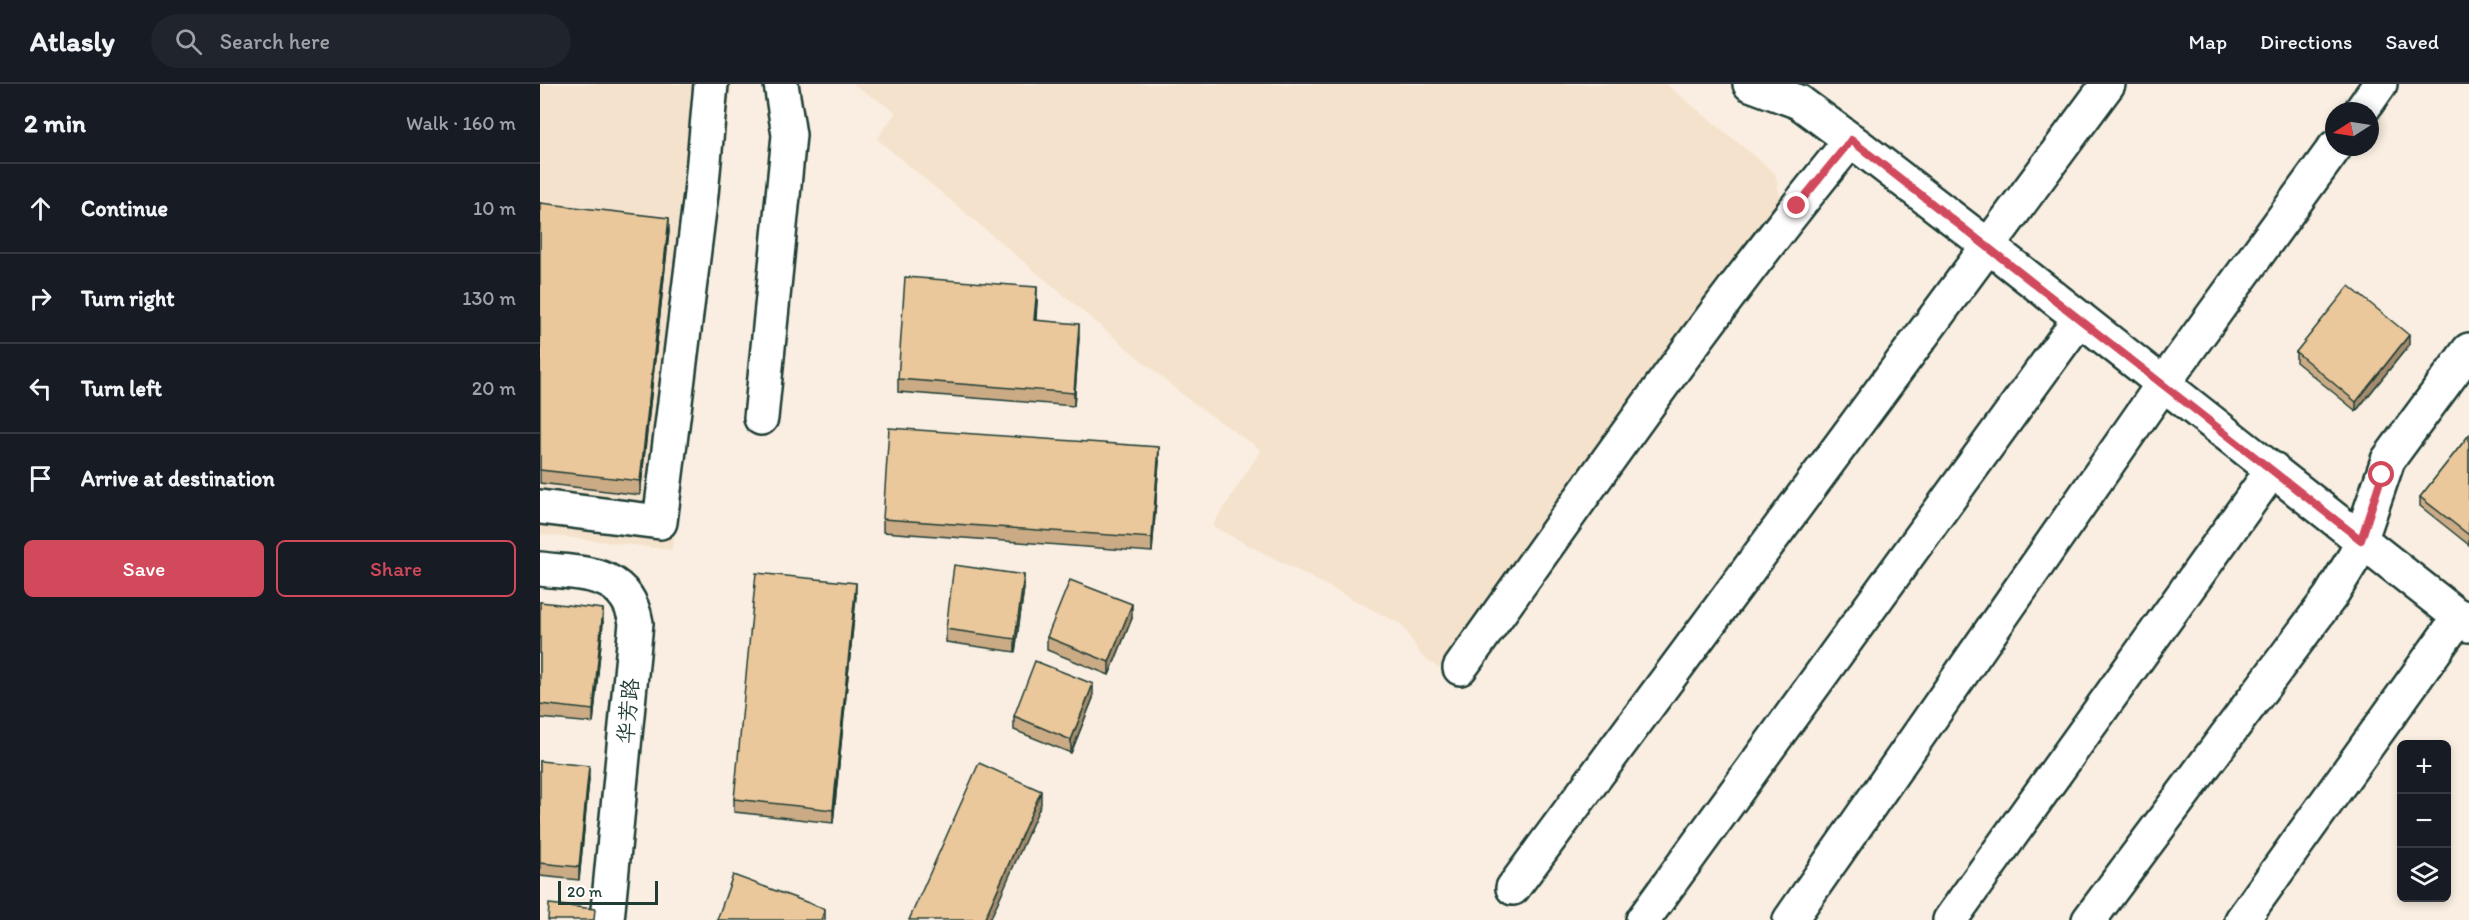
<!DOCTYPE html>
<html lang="en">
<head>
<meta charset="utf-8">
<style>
  :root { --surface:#171b24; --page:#20242c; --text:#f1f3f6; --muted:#9ea1a6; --line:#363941; --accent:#d1495b }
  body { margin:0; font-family:Itim,"LXGW WenKai TC",sans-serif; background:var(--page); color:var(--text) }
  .controls { position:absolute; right:18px; bottom:18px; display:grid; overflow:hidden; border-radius:9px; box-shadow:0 3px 9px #0003 }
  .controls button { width:54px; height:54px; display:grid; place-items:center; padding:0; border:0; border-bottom:2px solid var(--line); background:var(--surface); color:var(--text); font:30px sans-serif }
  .compass { position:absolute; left:1785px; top:18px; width:54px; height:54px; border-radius:50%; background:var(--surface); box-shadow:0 3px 9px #0003; rotate:258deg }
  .scale { position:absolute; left:18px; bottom:15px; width:100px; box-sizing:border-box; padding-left:6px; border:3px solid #1f3d34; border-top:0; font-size:16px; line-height:21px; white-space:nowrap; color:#1f3d34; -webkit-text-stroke:4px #fff; paint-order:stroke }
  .stop { position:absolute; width:18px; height:18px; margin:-14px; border:4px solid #d1495b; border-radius:50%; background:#fff }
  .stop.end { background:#d1495b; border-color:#fff; box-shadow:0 2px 6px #0008 }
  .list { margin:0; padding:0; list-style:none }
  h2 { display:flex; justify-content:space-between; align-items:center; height:78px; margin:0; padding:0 24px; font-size:26px }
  h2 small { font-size:20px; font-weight:400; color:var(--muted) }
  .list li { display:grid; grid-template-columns:39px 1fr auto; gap:18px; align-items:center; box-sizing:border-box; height:90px; padding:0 24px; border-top:2px solid var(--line) }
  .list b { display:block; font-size:22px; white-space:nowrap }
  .list em { font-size:20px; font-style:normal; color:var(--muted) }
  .actions { display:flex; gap:12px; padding:18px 24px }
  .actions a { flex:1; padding:14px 0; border:2px solid var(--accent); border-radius:9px; text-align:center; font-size:21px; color:var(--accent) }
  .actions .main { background:var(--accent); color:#fff }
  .icon { flex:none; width:33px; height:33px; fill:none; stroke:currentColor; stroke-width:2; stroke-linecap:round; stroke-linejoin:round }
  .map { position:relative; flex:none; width:1929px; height:836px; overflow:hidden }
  header { display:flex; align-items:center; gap:36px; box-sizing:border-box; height:84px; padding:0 30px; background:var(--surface); border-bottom:2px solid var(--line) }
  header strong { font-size:28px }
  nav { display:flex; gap:33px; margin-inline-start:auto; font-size:21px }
  .search { width:420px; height:54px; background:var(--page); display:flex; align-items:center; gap:15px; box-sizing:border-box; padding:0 21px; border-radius:33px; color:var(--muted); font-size:22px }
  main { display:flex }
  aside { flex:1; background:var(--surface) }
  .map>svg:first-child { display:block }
  .built { fill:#f5e2cc }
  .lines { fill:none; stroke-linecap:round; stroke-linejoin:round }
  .minor-casing { stroke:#1f3d34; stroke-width:38 }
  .major-casing { stroke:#1f3d34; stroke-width:38 }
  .minor { stroke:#fff; stroke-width:33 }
  .major { stroke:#fff; stroke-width:33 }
  .wall { fill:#caab86; stroke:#1f3d34; stroke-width:1.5 }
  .shaded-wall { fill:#a48b6d; stroke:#1f3d34; stroke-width:1.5 }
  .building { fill:#ebc79c; stroke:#1f3d34; stroke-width:1.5 }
  .route { stroke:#d1495b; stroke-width:8 }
  .labels { text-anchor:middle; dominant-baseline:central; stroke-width:4.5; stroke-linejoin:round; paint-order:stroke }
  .street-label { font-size:22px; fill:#1f3d34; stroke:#fff }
</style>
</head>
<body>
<header>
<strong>Atlasly</strong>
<div class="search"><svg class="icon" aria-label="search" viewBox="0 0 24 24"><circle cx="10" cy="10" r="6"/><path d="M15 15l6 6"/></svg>Search here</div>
<nav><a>Map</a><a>Directions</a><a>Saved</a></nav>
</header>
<main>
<aside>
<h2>2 min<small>Walk · 160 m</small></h2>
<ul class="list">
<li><svg class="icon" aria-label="ahead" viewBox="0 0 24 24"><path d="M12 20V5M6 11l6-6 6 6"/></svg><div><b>Continue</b></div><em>10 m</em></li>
<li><svg class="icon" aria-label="right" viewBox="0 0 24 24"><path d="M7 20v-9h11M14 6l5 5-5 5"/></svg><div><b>Turn right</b></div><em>130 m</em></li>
<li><svg class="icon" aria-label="left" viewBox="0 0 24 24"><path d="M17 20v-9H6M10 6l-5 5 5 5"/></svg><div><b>Turn left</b></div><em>20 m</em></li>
<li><svg class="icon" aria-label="arrive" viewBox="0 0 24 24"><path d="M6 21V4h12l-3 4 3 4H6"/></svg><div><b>Arrive at destination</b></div></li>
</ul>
<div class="actions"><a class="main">Save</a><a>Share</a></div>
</aside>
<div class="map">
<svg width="1929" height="836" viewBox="0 0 1929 836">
  <rect width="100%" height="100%" fill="#f9eee1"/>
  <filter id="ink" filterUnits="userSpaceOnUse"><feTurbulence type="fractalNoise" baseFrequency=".0167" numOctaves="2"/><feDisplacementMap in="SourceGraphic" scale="12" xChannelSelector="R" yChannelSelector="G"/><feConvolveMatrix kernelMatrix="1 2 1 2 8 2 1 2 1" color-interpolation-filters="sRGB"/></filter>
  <g filter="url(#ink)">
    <path class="built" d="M0 0H192L132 466 0 450Z
      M313 0H1126L1235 89 1242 121 899 584 881 571 862 541 672 442 721 366 649 316 337 55 356 28Z"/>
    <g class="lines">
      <g class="minor-casing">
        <path id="minor" d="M1259 18 1320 63 1447 161 1929 541
          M1821 27 1840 0
          M221 334 249 51 241 0
          M0 423 120 438 161 110 171 0
          M0 485C43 490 87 486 96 539L67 836
          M920 584C1047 406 1172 225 1311 56
          M973 804 1568 0
          M1103 836 1540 234
          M1250 836 1623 300 1795 63
          M1410 836 1733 385
          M1549 836 1790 513 1815 472 1848 376 1929 266
          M1702 836 1920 532"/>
      </g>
      <g class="major-casing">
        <path id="major" d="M1210 0 1259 18"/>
      </g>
      <use href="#minor" class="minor"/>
      <use href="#major" class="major"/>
    </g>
    <path class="wall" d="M0 119 129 147 100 411 0 399Z
      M497 217 496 236 539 253 534 322 358 308V295Z
      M1869 261 1816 327 1756 278V268Z
      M1929 351V461L1880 422V413Z
      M619 377 612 468 343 448V435Z
      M484 504 475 568 406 558V545Z
      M316 512 293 739 194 728V715Z
      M0 518 63 538 53 639 0 634Z
      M592 534 569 591 507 566V553Z
      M553 614 531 669 474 646V632Z
      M0 677 49 695 39 796 0 792Z"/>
    <path class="shaded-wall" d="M129 134V147L100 411V397Z
      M497 203V217L494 249V236Z
      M539 240V253L534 322V309Z
      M1869 251V261L1816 327V318Z
      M619 363V377L612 468V454Z
      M484 491V504L475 568V555Z
      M316 499V512L293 739V726Z
      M592 520V534L569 591V578Z
      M63 525V538L53 639V626Z
      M553 600V614L531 669V656Z
      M49 682V695L39 796V783Z
      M501 707V720L450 836H444Z
      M285 825V836H281Z"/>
    <path class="building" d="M0 119 129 134 100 397 0 386Z
      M365 193 497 203 494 236 539 240 534 309 358 295Z
      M1809 202 1869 251 1816 318 1756 268Z
      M349 344 619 363 612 454 343 435Z
      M1929 351V451L1880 413Z
      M414 481 484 491 475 555 406 545Z
      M216 489 316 499 293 726 194 715Z
      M530 496 592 520 569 578 507 553Z
      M0 518 63 525 53 626 0 620Z
      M495 577 553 600 531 656 474 632Z
      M0 677 49 682 39 783 0 779Z
      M439 679 501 707 444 836H369Z
      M193 791 285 825 281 836H177Z
      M9 820 55 825 54 836H8Z"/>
  </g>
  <g class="lines" filter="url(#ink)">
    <path class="route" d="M1257 122 1311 56 1821 456 1842 391"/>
  </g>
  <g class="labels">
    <g class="street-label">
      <text transform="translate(88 627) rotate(-85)">华芳路</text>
    </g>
  </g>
</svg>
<div class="controls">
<button>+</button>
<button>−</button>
<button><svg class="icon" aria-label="layers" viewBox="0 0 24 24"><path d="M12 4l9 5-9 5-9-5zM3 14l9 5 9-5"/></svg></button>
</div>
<svg class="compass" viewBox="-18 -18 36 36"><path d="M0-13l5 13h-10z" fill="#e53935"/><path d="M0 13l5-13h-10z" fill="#9ea1a6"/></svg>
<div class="scale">20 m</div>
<div class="stop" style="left:1842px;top:391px"></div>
<div class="stop end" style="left:1257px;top:122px"></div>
</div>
</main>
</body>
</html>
